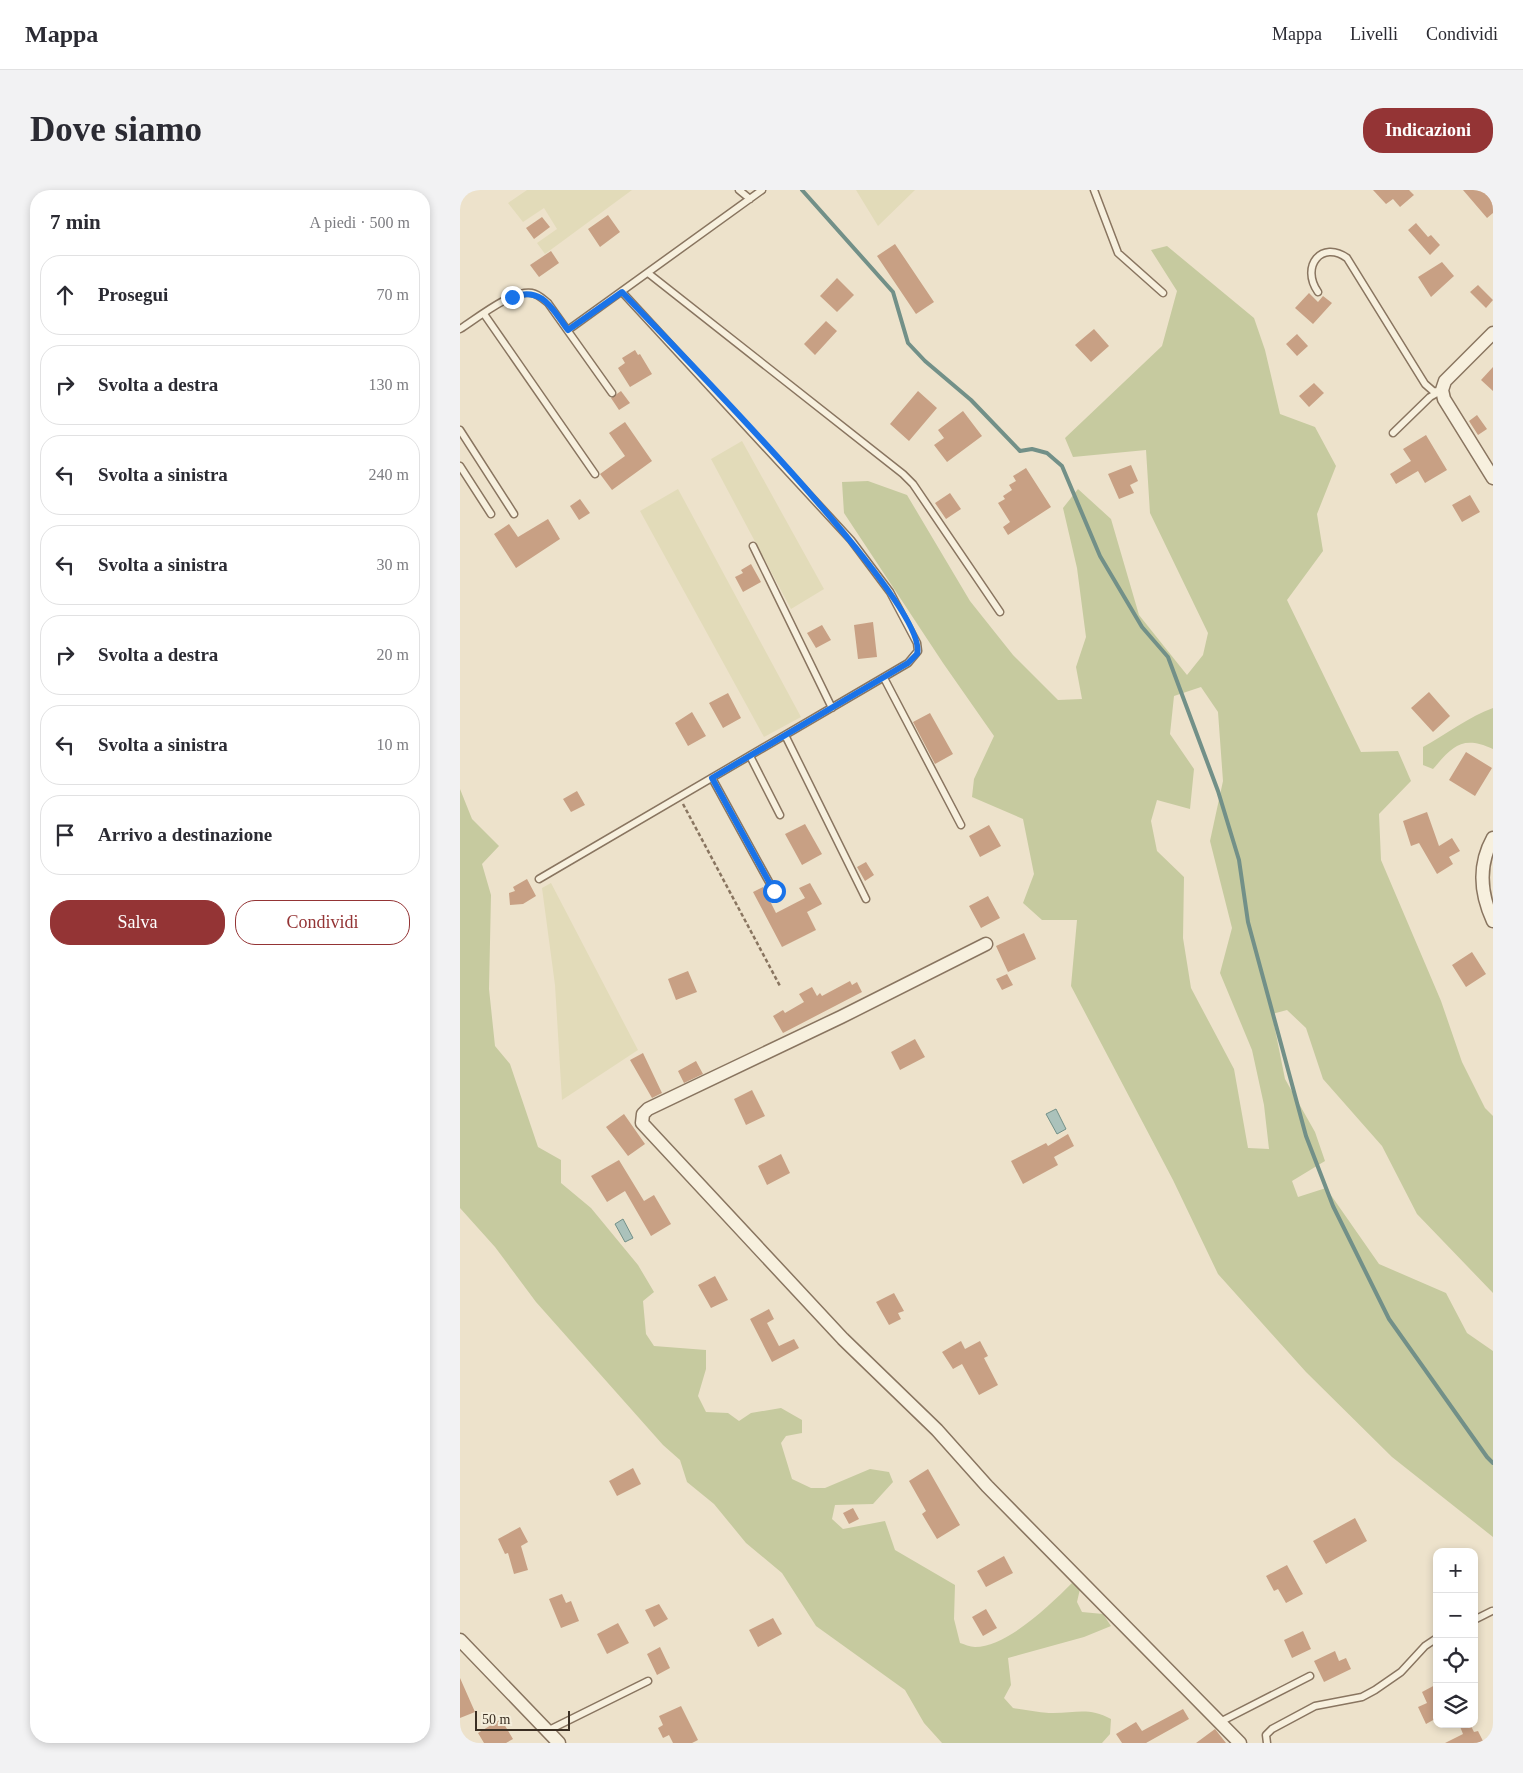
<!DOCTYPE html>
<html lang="it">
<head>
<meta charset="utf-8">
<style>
  :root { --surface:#fff; --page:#f2f2f3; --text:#2b2b33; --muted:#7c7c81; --line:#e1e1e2; --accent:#943435 }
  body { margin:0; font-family:"Times New Roman",serif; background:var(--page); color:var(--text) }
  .controls { position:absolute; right:15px; bottom:15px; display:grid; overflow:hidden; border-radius:10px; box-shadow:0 2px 8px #0003 }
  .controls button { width:45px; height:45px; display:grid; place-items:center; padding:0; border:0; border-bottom:1px solid var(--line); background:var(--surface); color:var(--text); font:25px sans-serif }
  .scale { position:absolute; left:15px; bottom:12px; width:95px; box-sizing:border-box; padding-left:5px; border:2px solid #3a2e22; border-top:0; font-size:14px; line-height:18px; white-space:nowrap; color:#3a2e22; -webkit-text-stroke:4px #f4edda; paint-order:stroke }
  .stop { position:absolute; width:15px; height:15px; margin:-11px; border:4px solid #1a73e8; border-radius:50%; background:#fff }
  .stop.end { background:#1a73e8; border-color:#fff; box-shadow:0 1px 5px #0008 }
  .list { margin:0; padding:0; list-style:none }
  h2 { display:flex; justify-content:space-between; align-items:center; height:65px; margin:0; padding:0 20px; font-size:21px }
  h2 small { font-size:16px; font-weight:400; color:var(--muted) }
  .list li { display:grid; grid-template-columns:32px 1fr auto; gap:15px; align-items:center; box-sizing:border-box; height:80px; margin:0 10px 10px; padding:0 10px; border:1px solid var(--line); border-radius:20px }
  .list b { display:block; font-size:19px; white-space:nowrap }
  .list em { font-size:16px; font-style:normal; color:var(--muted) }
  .actions { display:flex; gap:10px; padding:15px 20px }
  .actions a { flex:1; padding:11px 0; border:1px solid var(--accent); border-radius:20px; text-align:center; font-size:18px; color:var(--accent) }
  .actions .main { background:var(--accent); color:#fff }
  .icon { flex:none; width:28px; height:28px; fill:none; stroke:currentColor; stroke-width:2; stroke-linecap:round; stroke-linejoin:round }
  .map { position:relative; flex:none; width:1033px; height:1553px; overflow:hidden; border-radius:20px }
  header { display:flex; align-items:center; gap:30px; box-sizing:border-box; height:70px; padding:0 25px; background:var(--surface); border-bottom:1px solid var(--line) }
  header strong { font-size:24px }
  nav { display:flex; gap:28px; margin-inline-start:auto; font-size:18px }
  .intro { display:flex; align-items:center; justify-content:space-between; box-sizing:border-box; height:120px; padding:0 30px }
  h1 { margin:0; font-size:35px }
  .button { padding:12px 22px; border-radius:20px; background:var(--accent); color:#fff; font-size:18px; font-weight:700 }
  main { display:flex; gap:30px; padding:0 30px }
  aside { flex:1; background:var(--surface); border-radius:20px; box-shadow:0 2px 8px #0003 }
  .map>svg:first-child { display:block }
  .farmland { fill:#e2dbb9 }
  .green { fill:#c6ca9f; fill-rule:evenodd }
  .water { fill:#abc2bb; stroke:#729088 }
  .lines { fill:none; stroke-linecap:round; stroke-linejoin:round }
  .stream { stroke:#729088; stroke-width:4 }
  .building { fill:#c8a084 }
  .service-casing { stroke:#897560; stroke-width:9 }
  .minor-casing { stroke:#897560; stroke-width:15 }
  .path { stroke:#897560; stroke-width:2.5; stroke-dasharray:4 2.5; stroke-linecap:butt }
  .service { stroke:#f7f0de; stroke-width:6 }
  .minor { stroke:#f7f0de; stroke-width:12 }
  .route { stroke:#1a73e8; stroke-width:6 }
</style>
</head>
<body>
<header>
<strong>Mappa</strong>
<nav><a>Mappa</a><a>Livelli</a><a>Condividi</a></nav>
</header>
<div class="intro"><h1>Dove siamo</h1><a class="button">Indicazioni</a></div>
<main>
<aside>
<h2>7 min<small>A piedi · 500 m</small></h2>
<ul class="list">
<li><svg class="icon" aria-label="ahead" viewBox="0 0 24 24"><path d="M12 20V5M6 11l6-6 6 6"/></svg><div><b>Prosegui</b></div><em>70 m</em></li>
<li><svg class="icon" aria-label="right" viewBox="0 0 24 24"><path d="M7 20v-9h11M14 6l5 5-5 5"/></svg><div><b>Svolta a destra</b></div><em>130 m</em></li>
<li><svg class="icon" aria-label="left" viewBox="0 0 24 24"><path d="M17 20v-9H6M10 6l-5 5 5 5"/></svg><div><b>Svolta a sinistra</b></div><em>240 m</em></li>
<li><svg class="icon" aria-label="left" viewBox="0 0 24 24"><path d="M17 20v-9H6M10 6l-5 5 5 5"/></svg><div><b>Svolta a sinistra</b></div><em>30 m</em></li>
<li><svg class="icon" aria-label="right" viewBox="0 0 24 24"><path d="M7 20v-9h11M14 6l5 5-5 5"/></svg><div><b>Svolta a destra</b></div><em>20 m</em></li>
<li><svg class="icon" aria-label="left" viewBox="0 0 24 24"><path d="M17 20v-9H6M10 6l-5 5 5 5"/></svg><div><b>Svolta a sinistra</b></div><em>10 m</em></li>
<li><svg class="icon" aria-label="arrive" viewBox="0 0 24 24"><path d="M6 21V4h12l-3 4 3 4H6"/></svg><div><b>Arrivo a destinazione</b></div></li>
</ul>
<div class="actions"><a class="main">Salva</a><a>Condividi</a></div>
</aside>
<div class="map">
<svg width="1033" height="1553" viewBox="0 0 1033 1553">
  <rect width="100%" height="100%" fill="#ede2cb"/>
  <path class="farmland" d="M67 0H172L85 64 77 53 97 39 84 18 63 32 48 13Z
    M396 0H455L418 36Z
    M282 251 364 399 331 419 251 269Z
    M218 299 341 527 304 547 180 321Z
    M91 693 178 860 102 910 95 795 82 698Z"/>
  <path class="green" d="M707 56 794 128 805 160 820 224 855 237 876 276 857 324 863 361 827 410 901 562 938 561 951 591 919 624 921 670 981 811 1002 872 1025 918 1033 926V1103L957 1024 922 956 863 889 846 838 827 820 812 824 825 889 855 942 865 971 832 991 838 1007 866 998 919 1074 986 1103 1007 1143 1033 1161V1347L932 1267 846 1182 758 1084 713 990 611 796 617 730H582L563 713 574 684 563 629 512 607 514 589 534 546 483 473 384 323 382 292 408 291 447 305 510 411 553 465 598 510 622 509 616 477 626 447 617 378 603 318 618 299 651 329 679 425 727 485 743 465 748 443 690 323 686 260 613 267 605 248 702 156 717 101 691 60ZM741 497 758 522 763 591 750 651 772 738 760 783 792 860 804 915 809 959 788 958 774 879 731 798 723 748 724 687 697 661 691 631 697 610 730 619 734 579 710 544 714 506Z
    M1033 518V559C1002 545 993 556 973 579L963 575V557C985 545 1010 526 1033 518Z
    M0 599 12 629 39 656 22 674 31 705 29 799 35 856 50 874 78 957 101 970V993L131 1018 178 1075 194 1102 183 1111 186 1144 194 1156 246 1160V1179L238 1206 246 1222 268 1223 279 1231 291 1223 321 1218 342 1230V1243L326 1246 321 1253 332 1289 351 1298H365L410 1279 429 1282 433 1292 413 1314 375 1315 372 1329 383 1339 425 1331 435 1360 495 1395 494 1429 500 1453C504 1454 510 1457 515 1457 547 1457 590 1415 612 1393L620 1399 617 1412 622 1422 643 1424 651 1436 624 1447 548 1468 551 1495 544 1508 553 1518C565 1520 577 1522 589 1523 614 1524 627 1516 651 1529L650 1544 642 1553H482L464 1533 445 1500 356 1436 322 1383 286 1353 254 1314 227 1292 220 1270 203 1255 76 1112 35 1057 0 1018Z"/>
  <path class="water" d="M596 919 606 939 597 944 586 924Z
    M163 1029 173 1048 165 1052 155 1034Z"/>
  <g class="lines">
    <path class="stream" d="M342 0 433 102 448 153 465 171 511 210 560 261 572 259 587 263 602 276 640 366 682 437 708 467 758 601 779 670 788 732 846 946 873 1016 929 1129 1027 1267 1033 1273"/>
  </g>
  <path class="building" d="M913 0H949L954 5 940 17 933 9 926 14Z
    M1003 0H1023L1033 12V23L1027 28Z
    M148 25 160 42 140 57 128 39Z
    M82 27 90 37 74 49 66 38Z
    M956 33 968 47 971 45 980 55 970 65 948 40Z
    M435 54 474 112 456 124 417 66Z
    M91 61 99 73 79 87 70 75Z
    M982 72 994 86 971 107 958 87Z
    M377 88 394 105 377 122 360 106Z
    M1018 95 1033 110 1026 118 1010 102Z
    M849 103 858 112 863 106 872 113 853 134 835 118Z
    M366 131 377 141 355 165 344 154Z
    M634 139 649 156 631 172 615 155Z
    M837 144 848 156 837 166 826 154Z
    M175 160 178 165 180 164 192 184 170 197 158 178 165 173 162 168Z
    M1033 177V201L1021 190Z
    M854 193 864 203 849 217 839 206Z
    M161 201 170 213 159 220 151 208Z
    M458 201 477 218 449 251 430 234Z
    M503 221 522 246 487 272 474 255 484 248 478 240Z
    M1017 225 1027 239 1018 245 1009 231Z
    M165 232 192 271 152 300 140 284 165 266 149 243Z
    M966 245 987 280 965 293 958 281 936 294 930 284 951 271 943 259Z
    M671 275 678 291 670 295 674 303 659 309 648 284Z
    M566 278 591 317 548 345 543 337 550 332 538 313 545 309 543 306 552 300 549 295 556 291 553 286Z
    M490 303 501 319 486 329 475 313Z
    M1010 305 1020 322 1002 332 992 315Z
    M120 309 130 323 119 330 110 316Z
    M88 329 100 349 56 378 34 344 49 334 58 347Z
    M291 374 301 392 283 402 275 387 283 383 281 380Z
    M413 432 417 467 398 469 394 435Z
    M362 435 371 450 356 458 347 443Z
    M969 502 990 526 973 542 951 518Z
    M268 503 281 528 263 538 249 513Z
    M232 522 246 546 228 556 215 533Z
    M470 523 493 564 475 574 453 532Z
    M1006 562 1032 578 1015 606 989 590Z
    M117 601 125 615 111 622 103 609Z
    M967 622 979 656 992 648 1000 661 989 667 993 674 977 684 959 653 951 656 943 631Z
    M345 634 362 664 342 675 325 644Z
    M529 635 541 656 520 667 509 646Z
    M406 672 414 685 405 691 397 677Z
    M67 689 76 706 63 714 50 715 49 703 55 701 53 697Z
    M350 693 362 714 347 722 356 740 322 757 293 702 303 697 316 723 345 708 339 698Z
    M528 706 540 728 521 738 509 716Z
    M564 743 576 769 548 782 536 756Z
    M1012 762 1026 784 1006 797 992 775Z
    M228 781 237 802 216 810 208 789Z
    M547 784 553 795 542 800 536 789Z
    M390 791 392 795 397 792 402 802 323 843 313 826 323 820 325 823 344 812 339 804 352 797 357 806 360 803 362 806Z
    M455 849 465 867 440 880 431 862Z
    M183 863 202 903 192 908 170 870Z
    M236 871 243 884 224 893 218 881Z
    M292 900 305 926 286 935 274 909Z
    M164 924 185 954 168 966 146 937Z
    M608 944 614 956 594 967 598 975 563 994 551 971 586 953 588 956Z
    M321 964 330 983 307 995 298 976Z
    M159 970 184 1011 194 1005 211 1034 191 1046 165 1001 147 1012 131 986Z
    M255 1086 268 1110 251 1118 238 1095Z
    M434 1103 444 1121 438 1123 441 1129 429 1135 416 1112Z
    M309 1119 314 1129 307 1133 319 1156 334 1149 339 1158 312 1172 290 1129Z
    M501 1151 505 1159 520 1151 528 1166 524 1168 538 1195 519 1205 502 1174 493 1179 482 1162Z
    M173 1278 181 1294 157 1306 149 1291Z
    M468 1279 500 1335 477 1349 462 1324 466 1321 449 1291Z
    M393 1318 399 1329 389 1334 383 1323Z
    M895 1328 907 1351 866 1374 853 1351Z
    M60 1337 68 1352 61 1356 68 1380 54 1384 48 1363 45 1364 38 1349Z
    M544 1366 553 1383 526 1397 517 1381Z
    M827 1375 843 1404 826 1413 818 1399 814 1401 806 1386Z
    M102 1404 106 1413 111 1411 119 1431 101 1438 89 1409Z
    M199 1414 208 1429 194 1437 185 1420Z
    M526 1419 537 1438 523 1446 512 1427Z
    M313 1428 322 1444 298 1457 289 1440Z
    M158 1433 169 1453 147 1464 137 1444Z
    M843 1441 851 1459 832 1468 824 1450Z
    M200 1457 210 1478 197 1485 187 1464Z
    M875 1461 879 1471 886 1468 891 1479 864 1492 854 1471Z
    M0 1488 15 1522 0 1528Z
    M977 1494V1532L975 1529 966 1534 958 1517 967 1513 962 1502Z
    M221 1516 238 1550 232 1553H213L209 1545 203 1548 198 1538 203 1535 199 1526Z
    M723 1519 729 1529 686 1553H662L656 1544 676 1532 682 1541Z
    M41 1529 53 1549 46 1553H24L18 1543Z
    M999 1534H1010L1014 1542 1018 1541 1024 1553H985L1003 1544Z
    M755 1539 766 1553H736Z"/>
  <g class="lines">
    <g class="service-casing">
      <path id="service" d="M279 0 290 9
        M634 0 658 63 703 103
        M188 83 443 284 453 294 540 422
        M858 102C840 76 862 50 887 68L965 194 973 201 982 202
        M24 124 135 284
        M0 139C16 129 53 99 72 103 78 104 83 109 88 113L152 203
        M108 140 302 0
        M0 240 54 324
        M933 243 970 207 979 202
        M0 276 31 324
        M293 356 372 518
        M424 488 501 635
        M325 545 406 709
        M290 566 320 625
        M252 588 314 701
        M79 689 448 473 458 461 457 453 430 402 391 350 162 102
        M1014 1430 1032 1421
        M760 1532 850 1486
        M87 1541 188 1491
        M807 1553 806 1545 812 1539 855 1516 902 1507 915 1500 941 1482 965 1456 977 1448"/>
    </g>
    <g class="minor-casing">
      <path id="minor" d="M1033 143 985 191 982 200 984 209 1033 288
        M1033 648C1018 675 1020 703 1033 731
        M526 754 381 827 188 919 183 924 182 933 383 1149 477 1240 527 1296 780 1553
        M0 1450 99 1553"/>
    </g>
    <path class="path" d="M223 614 320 796"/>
    <use href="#service" class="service"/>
    <use href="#minor" class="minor"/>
  </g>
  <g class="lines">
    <path class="route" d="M52 107C83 96 92 119 108 140L162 102C205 148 472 416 457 464L448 473 252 588 314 701"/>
  </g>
</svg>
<div class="controls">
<button>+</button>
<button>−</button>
<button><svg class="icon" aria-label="locate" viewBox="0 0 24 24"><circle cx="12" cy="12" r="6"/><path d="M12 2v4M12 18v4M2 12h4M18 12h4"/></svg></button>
<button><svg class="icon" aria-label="layers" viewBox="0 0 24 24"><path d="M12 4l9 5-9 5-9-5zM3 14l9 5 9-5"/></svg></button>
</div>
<div class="scale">50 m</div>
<div class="stop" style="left:314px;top:701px"></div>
<div class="stop end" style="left:52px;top:107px"></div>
</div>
</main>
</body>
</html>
